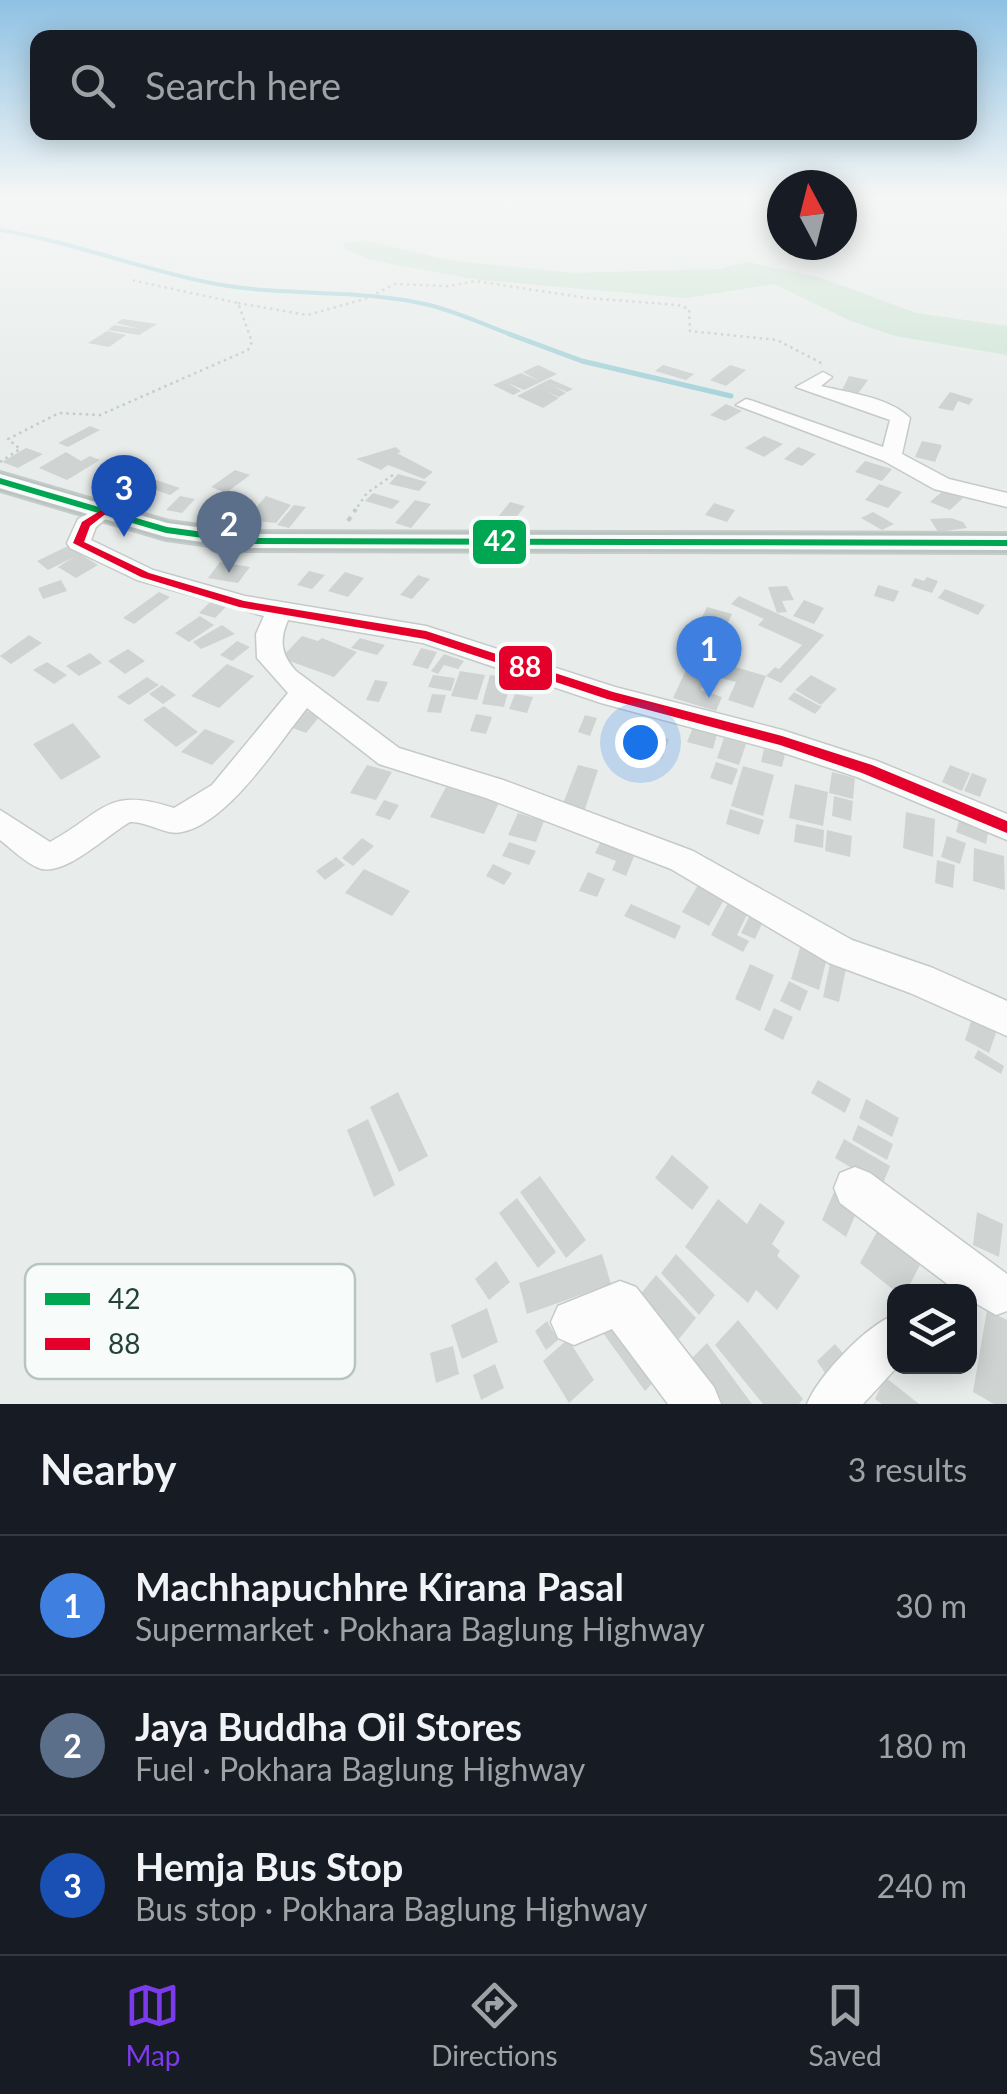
<!DOCTYPE html>
<html lang="en">
<head>
<meta charset="utf-8">
<style>
  :root { --surface:#171b24; --page:#20242c; --text:#f1f3f6; --muted:#9ea1a6; --line:#363941; --accent:#7c3aed }
  body { margin:0; font-family:Lato,sans-serif; background:var(--page); color:var(--text) }
  .controls { position:absolute; right:30px; bottom:30px; display:grid; overflow:hidden; border-radius:20px; box-shadow:0 5px 25px #0003 }
  .controls button { width:90px; height:90px; display:grid; place-items:center; padding:0; border:0; border-bottom:2px solid var(--line); background:var(--surface); color:var(--text); font:50px sans-serif }
  .compass { position:absolute; left:767px; top:170px; width:90px; height:90px; border-radius:50%; background:var(--surface); box-shadow:0 5px 25px #0003; rotate:353deg }
  .you { position:absolute; left:640px; top:742px; width:35px; height:35px; margin:-25px; border:8px solid #fff; border-radius:50%; background:#1a73e8; box-shadow:0 0 0 15px #1a73e833 }
  .badge { display:grid; place-items:center; width:65px; height:65px; border-radius:50%; background:var(--accent); color:#fff; font-size:32px; font-weight:700 }
  .pin { position:absolute; translate:-50% -82px; filter:drop-shadow(0 2px 5px #0008) }
  .pin::after { content:''; position:absolute; top:52px; width:35px; height:30px; background:inherit; clip-path:polygon(0 0,100% 0,50% 100%) }
  .list { margin:0; padding:0; list-style:none }
  h2 { display:flex; justify-content:space-between; align-items:center; height:130px; margin:0; padding:0 40px; font-size:42px }
  h2 small { font-size:32px; font-weight:400; color:var(--muted) }
  .list li { display:grid; grid-template-columns:65px 1fr auto; gap:30px; align-items:center; box-sizing:border-box; height:140px; padding:0 40px; border-top:2px solid var(--line) }
  .list b { display:block; font-size:38px; white-space:nowrap }
  .list p { margin:0; font-size:32px; white-space:nowrap; color:var(--muted) }
  .list em { font-size:32px; font-style:normal; color:var(--muted) }
  .icon { flex:none; width:55px; height:55px; fill:none; stroke:currentColor; stroke-width:2; stroke-linecap:round; stroke-linejoin:round }
  .map { position:relative; flex:none; width:1007px; height:1404px; overflow:hidden }
  .search { position:absolute; background:var(--surface); box-shadow:0 5px 25px #0003; left:30px; right:30px; top:30px; height:110px; display:flex; align-items:center; gap:25px; box-sizing:border-box; padding:0 35px; border-radius:20px; color:var(--muted); font-size:38px }
  .sheet { height:550px; background:var(--surface) }
  nav { display:flex; justify-content:space-around; align-items:center; box-sizing:border-box; height:140px; border-top:2px solid var(--line); background:var(--surface); font-size:28px; color:var(--muted) }
  nav a { display:grid; justify-items:center; gap:5px }
  nav .on { color:var(--accent) }
  .map>svg:first-child { display:block }
  .green { fill:#d1e6d8 }
  .lines { fill:none; stroke-linecap:round; stroke-linejoin:round }
  .stream-far1 { stroke:#a9d4db; stroke-width:4 }
  .stream { stroke:#a9d4db; stroke-width:5 }
  .building { fill:#cfd4d2 }
  .minor-casing { stroke:#c5cac8; stroke-width:3 }
  .highway-casing { stroke:#c3ccc9; stroke-width:4 }
  .path-far1 { stroke:#c3ccca; stroke-width:2.5; stroke-dasharray:2.5 4; stroke-linecap:butt }
  .path { stroke:#c3ccca; stroke-width:4; stroke-dasharray:5 6; stroke-linecap:butt }
  .minor { fill:#fcfcfc; fill-rule:evenodd }
  .highway { fill:#bcc4c2; fill-rule:evenodd }
  .bus-1-casing { stroke:#f7fbf9; stroke-width:8 }
  .bus-2-casing { stroke:#f7fbf9; stroke-width:8 }
  .bus-1 { fill:#00a651; fill-rule:evenodd }
  .bus-2 { fill:#e4002b; fill-rule:evenodd }
  .key { fill:#f7fbf9; stroke:#b8c4c0; stroke-width:2.5 }
  .key-label { font-size:28px; fill:#24423a }
  .line-badge { stroke:#f7fbf9; stroke-width:4 }
  .badge-label { font-size:28px; text-anchor:middle; font-weight:bold; fill:#fff }
</style>
</head>
<body>
<div class="map">
<svg width="1007" height="1404" viewBox="0 0 1007 1404">
  <rect width="100%" height="100%" fill="#e8edeb"/>
  <path class="green" d="M365 240 448 260 573 273 720 269 747 262 819 277 916 313 1007 326V355L895 336 851 321 774 284 686 298 480 280 370 260 345 249 344 243Z"/>
  <g class="lines">
    <path class="stream-far1" d="M0 230C73 242 142 270 216 284 286 297 359 288 429 305 458 312 487 326 515 336"/>
    <path class="stream" d="M509 334 582 361 731 396"/>
  </g>
  <path class="building" d="M123 319 157 324 139 335 108 330 114 325 140 329 116 323Z
    M107 331 126 335 109 347 88 343Z
    M538 365 557 374 524 390 508 383 521 391 513 395 493 385 521 373 539 381 523 372Z
    M663 365 694 374 686 380 655 371Z
    M730 365 746 370 726 386 710 380Z
    M849 376 868 380 854 399 839 396Z
    M550 379 573 389 567 392 553 386 566 393 559 397 546 391 559 398 543 408 517 396Z
    M950 392 973 399 969 405 958 401 953 411 938 408Z
    M726 404 742 411 725 421 710 415Z
    M90 426 100 430 68 447 58 443Z
    M764 436 783 444 764 457 745 448Z
    M922 441 942 445 935 462 915 457Z
    M396 447 401 452 397 453 433 472 424 479 388 465 381 470 356 459Z
    M798 447 816 454 802 466 784 459Z
    M26 448 43 454 18 468 2 462Z
    M66 452 81 461 90 456 100 460 67 480 39 468Z
    M865 461 892 469 882 481 855 472Z
    M235 470 250 475 226 493 211 487Z
    M398 474 427 482 419 491 389 484Z
    M153 479 180 488 170 495 144 486Z
    M118 483 125 486 131 483 139 486 117 500 103 494Z
    M879 484 902 492 888 508 865 500Z
    M944 490 963 498 950 510 930 502Z
    M373 493 400 501 392 509 365 501Z
    M180 496 195 499 182 513 166 510Z
    M266 496 291 505 276 523 245 520Z
    M415 500 431 504 411 528 395 523Z
    M510 502 525 506 509 527 493 523Z
    M714 503 735 510 727 522 705 515Z
    M294 505 306 507 289 528 277 525Z
    M873 512 894 524 882 530 861 518Z
    M951 518 963 522 967 528 938 532 930 519Z
    M68 546 80 554 98 565 76 578 58 567 74 557 48 570 37 561Z
    M220 562 250 567 238 583 208 578Z
    M309 571 325 575 312 589 297 585Z
    M345 572 364 578 348 597 328 591Z
    M418 575 430 579 412 599 400 595Z
    M927 577 938 581 932 593 911 586 915 578 924 581Z
    M61 580 67 591 43 599 38 588Z
    M878 585 899 591 894 602 874 596Z
    M787 586 794 600 782 601 787 612 777 613 768 587Z
    M945 589 985 605 978 615 938 598Z
    M159 592 170 597 134 624 123 618Z
    M739 596 824 635 781 683 766 676 775 667 779 669 802 645 758 625 764 619 731 604Z
    M212 600 228 605 215 618 199 613Z
    M804 600 824 608 814 624 793 616Z
    M707 607 732 614 711 659 685 652Z
    M200 616 214 625 189 642 175 633Z
    M222 625 235 634 201 649 193 642Z
    M29 635 42 643 11 664 0 656Z
    M302 636 318 641 322 638 357 652 334 677 281 658Z
    M360 638 385 645 377 655 351 648Z
    M237 641 250 647 232 661 220 655Z
    M421 648 437 652 428 669 412 665Z
    M128 649 145 661 125 674 108 661Z
    M90 653 102 663 79 676 66 666Z
    M444 654 464 661 458 669 444 665 438 674 431 671Z
    M715 661 766 676 753 708 728 700 736 682 710 675Z
    M47 662 67 675 54 684 33 670Z
    M227 664 254 676 219 708 191 696Z
    M686 670 707 676 701 690 722 697 716 711 673 698Z
    M460 671 485 675 477 700 451 696Z
    M433 675 455 678 451 691 428 687Z
    M490 675 512 678 504 707 482 704Z
    M811 675 837 689 821 705 795 690Z
    M147 677 159 685 129 705 117 697Z
    M375 680 388 682 379 702 366 700Z
    M162 685 176 695 163 704 149 694Z
    M794 692 820 706H822L815 714 788 699Z
    M432 694 446 695 441 713 427 712Z
    M515 694 533 697 527 713 509 709Z
    M164 706 198 732 176 747 143 720Z
    M301 709 320 716 306 733 287 726Z
    M476 714 492 717 486 734 470 731Z
    M585 715 597 718 590 736 578 732Z
    M73 723 101 757 61 780 33 744Z
    M693 727 717 734 713 749 687 742Z
    M205 729 235 741 212 765 181 752Z
    M650 734 669 739 662 759 642 754Z
    M724 738 746 744 739 765 717 758Z
    M764 749 785 754 782 767 761 762Z
    M716 762 738 769 732 785 710 778Z
    M367 765 392 772 376 800 350 793Z
    M578 765 598 770 584 812 562 806Z
    M950 765 970 773 962 791 942 782Z
    M743 766 774 775 763 816 731 806Z
    M832 772 855 778 853 799 829 793Z
    M972 773 987 779 980 797 964 791Z
    M795 784 828 792 823 826 789 818Z
    M446 787 499 803 484 834 430 817Z
    M834 796 853 801 851 821 832 816Z
    M384 800 399 805 390 820 375 815Z
    M730 809 764 820 759 835 726 824Z
    M906 812 935 819 933 857 903 848Z
    M518 813 544 821 536 842 508 835Z
    M960 818 989 829 986 844 956 832Z
    M796 824 824 830 823 848 794 842Z
    M827 830 852 836 850 857 825 851Z
    M947 836 966 843 960 864 941 857Z
    M603 837 637 849 626 876 612 870 616 861 595 853Z
    M362 838 374 846 353 866 342 858Z
    M509 842 536 851 529 865 502 856Z
    M974 848 1004 856 1005 890 973 881Z
    M336 857 345 865 325 880 316 871Z
    M937 860 955 865 953 888 935 883Z
    M493 864 512 873 504 885 486 876Z
    M364 869 410 891 392 916 345 893Z
    M588 872 605 879 597 897 579 891Z
    M701 880 728 893 709 926 682 912Z
    M729 901 749 911 737 935 749 941 743 952 711 935Z
    M631 904 681 926 675 939 624 916Z
    M752 911 765 917 755 939 741 933Z
    M801 944 828 954 819 990 791 979Z
    M750 964 774 975 760 1011 735 999Z
    M830 964 846 969 839 1002 823 997Z
    M789 981 808 991 800 1011 780 1001Z
    M774 1008 793 1017 783 1040 764 1030Z
    M972 1018 997 1030 989 1053 965 1040Z
    M978 1050 1004 1066 1001 1074 974 1058Z
    M818 1080 851 1099 845 1113 811 1093Z
    M398 1092 428 1156 399 1172 370 1107Z
    M866 1099 899 1118 892 1137 859 1118Z
    M368 1119 395 1185 374 1197 347 1130Z
    M858 1125 893 1144 887 1160 852 1140Z
    M844 1139 890 1166 882 1186 835 1158Z
    M672 1155 709 1187 692 1210 655 1178Z
    M540 1176 586 1240 566 1258 520 1192Z
    M834 1192 858 1209 846 1237 822 1220Z
    M517 1198 556 1252 538 1268 499 1213Z
    M718 1199 747 1224 760 1203 785 1222 772 1244 780 1251 777 1256 800 1276 777 1310 756 1290 748 1303 685 1247Z
    M977 1212 1003 1224 999 1257 973 1245Z
    M879 1228 922 1261 906 1292H896L860 1263Z
    M602 1254 611 1284 527 1314 519 1283Z
    M676 1254 715 1295 699 1315 661 1273Z
    M496 1261 510 1282 489 1300 475 1279Z
    M656 1275 696 1318 679 1339 639 1296Z
    M487 1308 498 1342 462 1359 451 1325Z
    M987 1310 1007 1320V1404H994L973 1392Z
    M618 1318 660 1375 645 1391 603 1333Z
    M738 1320 803 1399 799 1404H763L715 1345Z
    M547 1321 558 1340 546 1350 535 1331Z
    M568 1339 594 1380 569 1403 543 1361Z
    M707 1343 752 1404H718L688 1362Z
    M835 1344 847 1358 827 1376 817 1361Z
    M453 1346 459 1374 436 1383 430 1353Z
    M495 1364 504 1388 481 1400 473 1375Z
    M885 1377 919 1404H882L875 1399Z"/>
  <g class="lines">
    <g class="minor-casing">
      <path id="minor" d="M823 372 832 377 821 386C849 393 889 397 910 418L902 454 949 479 1007 493V507L934 489 884 461 736 405 746 399 753 401 883 447 890 420 796 387Z
        M103 505 114 512 96 527 91 540 153 570 245 596 426 626 615 687 782 730 877 761 1007 814V840L857 777 778 751 601 703 423 643 288 620C279 641 281 654 296 671L399 748 503 780 693 851 852 940 933 968 1007 1001V1036L910 993 829 963 671 869 486 798 379 764 307 708C278 744 229 822 182 832 165 836 148 821 130 822 108 834 64 878 39 868 25 863 12 849 0 840V810L50 842C105 812 106 786 174 808L212 785 288 693 257 658 256 634 264 616 137 580 70 548 67 543 78 519Z
        M855 1167 870 1173 1007 1274V1311L996 1315 970 1300V1292H958L840 1203 834 1188 840 1173Z
        M620 1281 636 1287 714 1387 721 1404H668L612 1329 574 1345 558 1338 551 1322 558 1306Z
        M894 1315V1366H898L863 1404H807C819 1375 865 1327 894 1315Z"/>
    </g>
    <g class="highway-casing">
      <path id="highway" d="M0 472 169 521 247 531 1007 533V553L247 551 166 540 0 491Z"/>
    </g>
    <path class="path-far1" d="M238 303 307 315 365 299 395 284 449 286 475 281 587 298 678 305 689 309 690 331 777 340 823 364
      M0 462 20 449 8 439 59 413 100 415 248 350 252 342 238 303 131 280
      M354 512 367 493 393 475"/>
    <path class="path" d="M348 521 356 509"/>
    <use href="#minor" class="minor"/>
    <use href="#highway" class="highway"/>
    <g class="bus-1-casing">
      <path id="bus-1" d="M0 478 167 527 247 538 1007 540V546L247 544 166 533 0 484Z"/>
    </g>
    <g class="bus-2-casing">
      <path id="bus-2" d="M103 509 108 512 90 526 84 542 149 573 244 601 426 631 613 692 782 736 872 765 1007 821V833L862 773 780 745 607 699 425 639 239 607 141 577 73 543 82 522Z"/>
    </g>
    <use href="#bus-1" class="bus-1"/>
    <use href="#bus-2" class="bus-2"/>
  </g>
  <linearGradient id="sky" x2="0" y2="1"><stop stop-color="#8fc1e3"/><stop offset="0.5" stop-color="#f5f7f6"/><stop offset="1" stop-color="#f5f7f6" stop-opacity="0"/></linearGradient>
  <rect width="1007" height="396" fill="url(#sky)"/>
  <rect x="25" y="1264" width="330" height="115" rx="15" class="key"/>
  <rect x="45" y="1293" width="45" height="12" fill="#00a651"/>
  <rect x="45" y="1338" width="45" height="12" fill="#e4002b"/>
  <g class="key-label">
    <text x="108" y="1309">42</text>
    <text x="108" y="1354">88</text>
  </g>
  <g class="line-badge">
    <rect x="471" y="518" width="57" height="48" rx="10" fill="#00a651"/>
    <rect x="497" y="644" width="57" height="48" rx="10" fill="#e4002b"/>
  </g>
  <g class="badge-label">
    <text x="500" y="551">42</text>
    <text x="525" y="677">88</text>
  </g>
</svg>
<div class="controls">
<button><svg class="icon" aria-label="layers" viewBox="0 0 24 24"><path d="M12 4l9 5-9 5-9-5zM3 14l9 5 9-5"/></svg></button>
</div>
<svg class="compass" viewBox="-18 -18 36 36"><path d="M0-13l5 13h-10z" fill="#e53935"/><path d="M0 13l5-13h-10z" fill="#9ea1a6"/></svg>
<div class="you"></div>
<div class="pin badge" style="left:709px;top:698px;background:#3f7fe0">1</div>
<div class="pin badge" style="left:229px;top:573px;background:#5c6f8a">2</div>
<div class="pin badge" style="left:124px;top:537px;background:#1a4fb4">3</div>
<div class="search"><svg class="icon" aria-label="search" viewBox="0 0 24 24"><circle cx="10" cy="10" r="6"/><path d="M15 15l6 6"/></svg>Search here</div>
</div>
<section class="sheet">
<h2>Nearby<small>3 results</small></h2>
<ul class="list">
<li><span class="badge" style="background:#3f7fe0">1</span><div><b>Machhapuchhre Kirana Pasal</b><p>Supermarket · Pokhara Baglung Highway</p></div><em>30 m</em></li>
<li><span class="badge" style="background:#5c6f8a">2</span><div><b>Jaya Buddha Oil Stores</b><p>Fuel · Pokhara Baglung Highway</p></div><em>180 m</em></li>
<li><span class="badge" style="background:#1a4fb4">3</span><div><b>Hemja Bus Stop</b><p>Bus stop · Pokhara Baglung Highway</p></div><em>240 m</em></li>
</ul>
</section>
<nav>
<a class="on"><svg class="icon" aria-label="map" viewBox="0 0 24 24"><path d="M3 6l6-2 6 2 6-2v14l-6 2-6-2-6 2zM9 4v14M15 6v14"/></svg>Map</a>
<a><svg class="icon" aria-label="directions" viewBox="0 0 24 24"><path d="M12 3l9 9-9 9-9-9zM9 14v-3h6M13 9l2 2-2 2"/></svg>Directions</a>
<a><svg class="icon" aria-label="saved" viewBox="0 0 24 24"><path d="M7 4h10v16l-5-4-5 4z"/></svg>Saved</a>
</nav>
</body>
</html>
